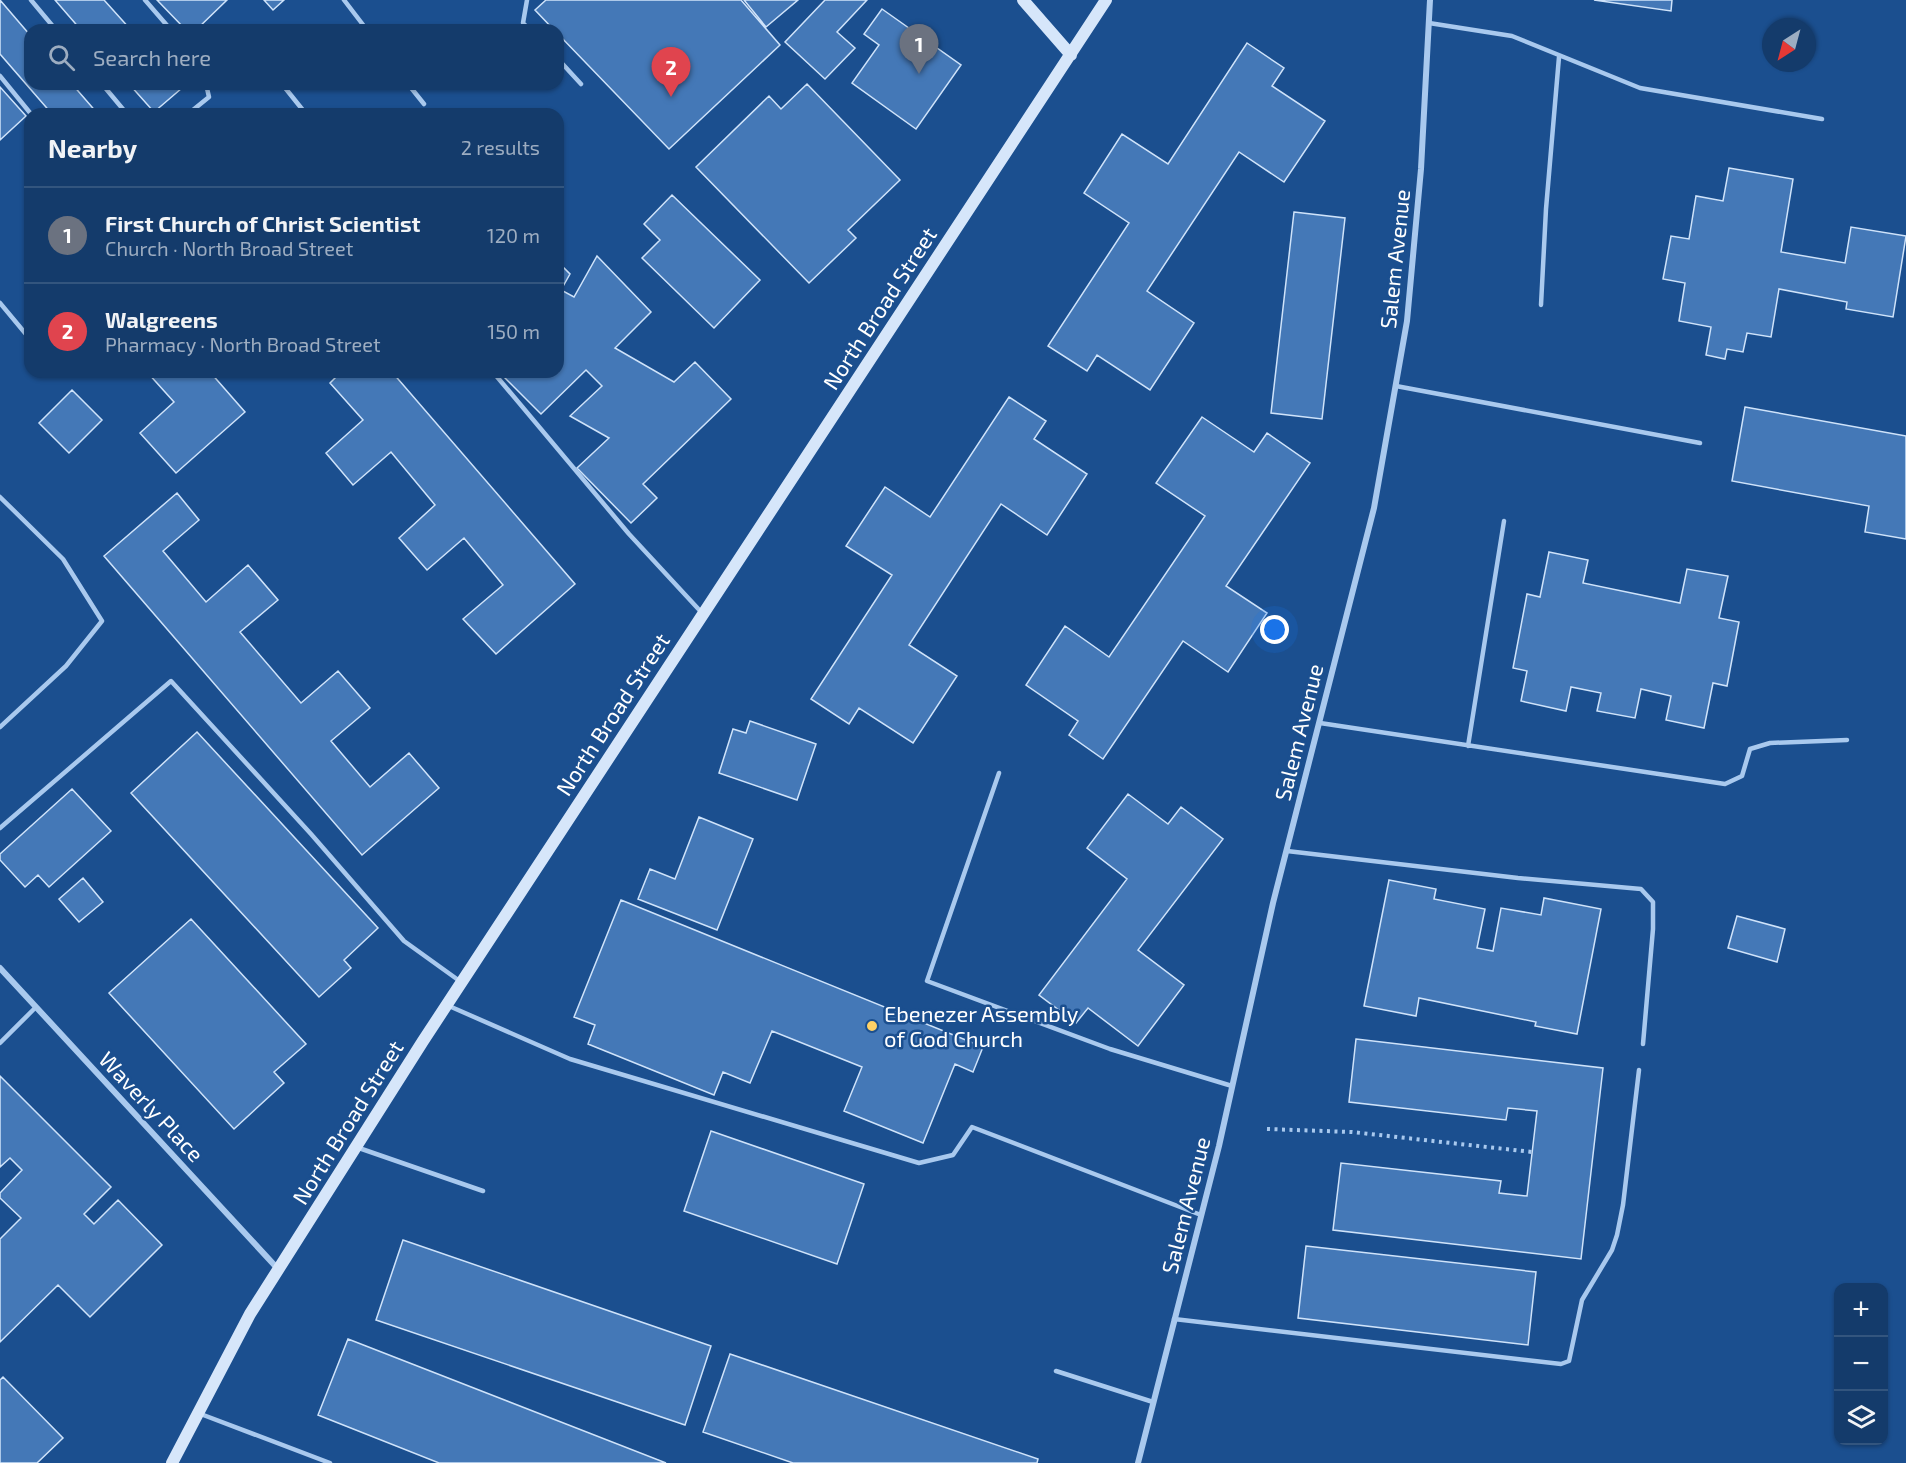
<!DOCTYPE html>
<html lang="en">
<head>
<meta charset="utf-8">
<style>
  :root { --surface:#143b6b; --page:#1d4271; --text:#f1f3f6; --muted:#9dadc1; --line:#33557e; --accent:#ffd166 }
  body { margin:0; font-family:"Exo 2",sans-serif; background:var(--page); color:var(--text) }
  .controls { position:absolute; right:18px; bottom:18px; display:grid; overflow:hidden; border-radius:12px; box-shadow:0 2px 4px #0004 }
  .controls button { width:54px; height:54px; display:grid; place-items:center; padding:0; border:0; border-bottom:2px solid var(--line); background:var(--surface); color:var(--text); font:30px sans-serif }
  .compass { position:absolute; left:1762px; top:18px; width:54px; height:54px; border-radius:50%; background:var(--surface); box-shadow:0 2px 4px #0004; rotate:216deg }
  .you { position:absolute; left:1275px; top:630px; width:21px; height:21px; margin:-15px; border:4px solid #fff; border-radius:50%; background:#1a73e8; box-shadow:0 0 0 9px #1a73e833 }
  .badge { display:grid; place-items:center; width:39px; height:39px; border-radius:50%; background:var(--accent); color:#fff; font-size:20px; font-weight:700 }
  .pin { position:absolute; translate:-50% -50px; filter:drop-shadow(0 2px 3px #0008) }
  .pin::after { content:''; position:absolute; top:32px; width:21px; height:18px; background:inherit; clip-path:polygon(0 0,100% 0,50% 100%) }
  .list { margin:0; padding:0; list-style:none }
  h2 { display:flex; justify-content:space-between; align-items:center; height:78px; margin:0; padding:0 24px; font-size:26px }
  h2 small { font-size:20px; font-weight:400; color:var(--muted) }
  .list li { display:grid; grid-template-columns:39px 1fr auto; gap:18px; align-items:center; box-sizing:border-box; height:96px; padding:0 24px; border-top:2px solid var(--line) }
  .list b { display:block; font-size:22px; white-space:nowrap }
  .list p { margin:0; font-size:20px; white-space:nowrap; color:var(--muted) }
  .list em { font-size:20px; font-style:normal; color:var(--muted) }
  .icon { flex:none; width:33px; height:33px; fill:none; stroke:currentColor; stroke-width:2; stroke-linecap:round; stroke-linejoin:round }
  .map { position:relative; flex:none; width:1906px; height:1463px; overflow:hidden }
  .search { position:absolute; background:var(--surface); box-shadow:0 2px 4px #0004; left:24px; top:24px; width:540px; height:66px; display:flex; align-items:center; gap:15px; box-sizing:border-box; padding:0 21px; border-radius:18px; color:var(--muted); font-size:22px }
  .panel { position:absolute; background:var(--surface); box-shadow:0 2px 4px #0004; left:24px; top:108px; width:540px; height:270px; border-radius:18px }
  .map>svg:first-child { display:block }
  .building { fill:#4478b7; stroke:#cfe3fa; stroke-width:1.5 }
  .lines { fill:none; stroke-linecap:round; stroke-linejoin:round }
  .path { stroke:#a9c9ee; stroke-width:4; stroke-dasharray:3 4.5; stroke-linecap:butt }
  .lane { stroke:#a9c9ee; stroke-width:4.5 }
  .street { stroke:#a9c9ee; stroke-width:6 }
  .secondary { stroke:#d6e6fa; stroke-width:12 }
  .poi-dot { fill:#ffd166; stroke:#1b4f8f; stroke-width:2 }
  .labels { text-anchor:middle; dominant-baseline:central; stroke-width:5; stroke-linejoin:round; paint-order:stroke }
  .street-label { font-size:22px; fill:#fff; stroke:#1b4f8f }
  .poi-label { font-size:22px; fill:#fff; stroke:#1b4f8f; text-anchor:start }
</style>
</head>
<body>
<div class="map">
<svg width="1906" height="1463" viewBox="0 0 1906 1463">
  <rect width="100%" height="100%" fill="#1b4f8f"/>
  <path class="building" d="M0 0 30 35V84H72L98 114H52L0 54Z
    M55 0H104L131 30H81Z
    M157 0H227L196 30H186Z
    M264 0H284L273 10Z
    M546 0H741L780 45 669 149 558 34V30H554L535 10Z
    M744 0H798L766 27Z
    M825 0H867L837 32 855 48 825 79 785 42Z
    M1594 0H1672L1671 11Z
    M882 9 961 65 916 129 852 83 879 45 864 34Z
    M1247 43 1284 68 1272 86 1325 121 1284 182 1239 152 1147 291 1194 323 1150 390 1097 355 1087 371 1048 346 1129 223 1084 193 1122 134 1168 164Z
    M129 84H178L182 88 154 112Z
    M807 84 900 180 848 230 856 238 809 283 696 167 769 96 781 109Z
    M0 87 26 116 0 140Z
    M1729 168 1793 179 1781 252 1845 263 1851 227 1906 236 1893 317 1846 309 1847 302 1779 289 1771 337 1747 333 1743 352 1727 349 1725 359 1706 355 1711 327 1679 321 1685 283 1663 279 1671 236 1689 239 1696 196 1723 201Z
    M672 195 760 280 714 328 642 258 660 240 644 224Z
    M1294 212 1345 218 1322 419 1271 413Z
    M597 256 651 312 615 348 674 382 695 362 731 399 643 484 657 498 631 523 577 468 609 438 570 416 602 386 586 370 541 414 499 372H558V262L570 274 561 290 574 297Z
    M147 372H210L245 412 176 473 140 433 174 402Z
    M333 372H392L575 584 496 654 463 619 503 585 464 538 427 570 399 538 435 505 391 452 353 485 326 453 363 420 330 383 337 376Z
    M72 390 102 420 69 453 39 423Z
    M1009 397 1046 421 1034 439 1087 474 1047 535 1001 504 909 645 957 676 913 743 859 708 849 724 811 699 892 575 846 546 885 487 930 517Z
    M1745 407 1906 436V539L1865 532 1869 506 1732 481Z
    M1202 417 1254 452 1267 433 1310 463 1226 586 1267 613 1228 672 1183 641 1103 759 1069 735 1078 721 1026 685 1065 626 1109 657 1205 516 1156 483Z
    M177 493 199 520 163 551 206 602 248 565 278 600 240 632 301 703 338 671 370 708 331 741 370 787 409 753 439 788 362 855 104 556Z
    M1549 552 1588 560 1583 583 1680 603 1687 569 1728 576 1719 618 1739 622 1727 686 1713 683 1704 728 1666 720 1671 696 1641 689 1635 718 1597 711 1601 693 1571 687 1566 711 1521 701 1527 671 1513 668 1527 594 1540 597Z
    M750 721 816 744 797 800 719 773 733 729 746 733Z
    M197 732 378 928 344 960 351 968 319 997 131 793Z
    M72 789 111 831 49 887 38 875 25 887 0 860V854Z
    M1128 794 1168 824 1181 807 1223 839 1138 950 1184 985 1138 1046 1088 1008 1076 1023 1039 995 1127 879 1087 848Z
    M699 817 753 839 717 930 638 899 650 869 675 879Z
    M83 878 103 902 79 922 59 899Z
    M1389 880 1436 889 1434 899 1485 909 1477 948 1493 951 1501 908 1541 915 1544 898 1601 909 1577 1034 1535 1026 1536 1022 1419 998 1416 1016 1364 1006Z
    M621 900 983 1047 973 1072 955 1064 923 1143 844 1111 862 1067 772 1031 750 1083 723 1072 714 1095 588 1044 595 1025 574 1017Z
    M1737 916 1785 929 1777 962 1728 948Z
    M191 919 306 1044 274 1072 284 1083 234 1129 109 993Z
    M1356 1039 1603 1068 1581 1259 1333 1230 1341 1163 1501 1181 1499 1193 1527 1196 1537 1111 1508 1108 1506 1120 1349 1102Z
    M0 1076 111 1187 84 1214 94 1224 118 1200 162 1245 90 1317 58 1285 0 1342V1239L21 1218 0 1198V1193L22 1170 10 1158 0 1167Z
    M711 1131 864 1184 837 1264 684 1211Z
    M403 1240 711 1346 685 1425 376 1320Z
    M1306 1246 1536 1272 1528 1345 1298 1318Z
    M348 1339 666 1463H439L318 1415Z
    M730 1354 1038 1459 1037 1463H793L703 1432Z
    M3 1377 63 1438 37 1463H0V1380Z"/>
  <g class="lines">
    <path class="path" d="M1267 1129 1352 1132 1532 1152"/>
    <path class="lane" d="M31 0 56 30
      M145 0 171 30
      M344 0 367 30
      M527 0 523 23 530 30
      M1429 23 1512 36 1640 88 1822 119
      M237 30H238
      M558 59 581 84
      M0 76 31 114
      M102 84 127 114
      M282 84 306 114
      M408 84 424 104
      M188 114 209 97 206 84
      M0 303 30 339
      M1541 305 1546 209 1559 57
      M493 372 629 534 703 614
      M1396 386 1700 443
      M0 497 63 559 102 621 66 666 0 727
      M1320 723 1725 784 1742 776 1750 749 1770 743 1847 740
      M1468 746 1504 521
      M999 773 927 981 1110 1049 1232 1086
      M0 828 171 681 311 834 404 941 461 982
      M1287 851 1518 878 1641 889 1653 902V929L1643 1044
      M449 1006 570 1059 919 1163 953 1155 972 1127 1201 1215
      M0 1043 36 1007
      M356 1147 483 1191
      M1174 1319 1561 1364 1569 1361 1582 1300 1612 1250 1617 1235 1623 1205 1639 1070
      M1056 1371 1153 1402
      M198 1413 330 1463"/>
    <path class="street" d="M0 968 278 1269
      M1138 1463 1219 1146 1273 903 1374 508 1407 321 1421 169 1430 0"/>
    <path class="secondary" d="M1023 0 1071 55
      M172 1463 250 1314 423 1041 1106 0"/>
  </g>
  <circle class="poi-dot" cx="872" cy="1026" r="6"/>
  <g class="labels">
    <g class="street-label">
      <text transform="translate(1394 259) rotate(-84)">Salem Avenue</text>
      <text transform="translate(879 308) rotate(-57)">North Broad Street</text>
      <text transform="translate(612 714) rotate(-57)">North Broad Street</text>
      <text transform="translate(1298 732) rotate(-76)">Salem Avenue</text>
      <text transform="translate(152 1106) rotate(47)">Waverly Place</text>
      <text transform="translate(347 1122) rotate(-58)">North Broad Street</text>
      <text transform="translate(1185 1205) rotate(-76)">Salem Avenue</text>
    </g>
    <g class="poi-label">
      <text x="884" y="1013">Ebenezer Assembly<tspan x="884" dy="25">of God Church</tspan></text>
    </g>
  </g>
</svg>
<div class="controls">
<button>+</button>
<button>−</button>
<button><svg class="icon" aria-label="layers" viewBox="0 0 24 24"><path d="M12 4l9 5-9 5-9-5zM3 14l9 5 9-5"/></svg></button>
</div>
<svg class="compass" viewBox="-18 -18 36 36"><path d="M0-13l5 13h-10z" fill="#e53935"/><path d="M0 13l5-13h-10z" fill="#9dadc1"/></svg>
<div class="you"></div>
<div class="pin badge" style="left:919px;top:74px;background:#6b7280">1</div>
<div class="pin badge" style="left:671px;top:97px;background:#e0444e">2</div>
<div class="search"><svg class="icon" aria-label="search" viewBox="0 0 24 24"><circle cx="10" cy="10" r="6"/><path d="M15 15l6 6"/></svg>Search here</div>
<section class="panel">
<h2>Nearby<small>2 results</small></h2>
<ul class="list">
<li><span class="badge" style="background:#6b7280">1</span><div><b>First Church of Christ Scientist</b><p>Church · North Broad Street</p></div><em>120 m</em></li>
<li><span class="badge" style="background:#e0444e">2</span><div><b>Walgreens</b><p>Pharmacy · North Broad Street</p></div><em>150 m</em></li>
</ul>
</section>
</div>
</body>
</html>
